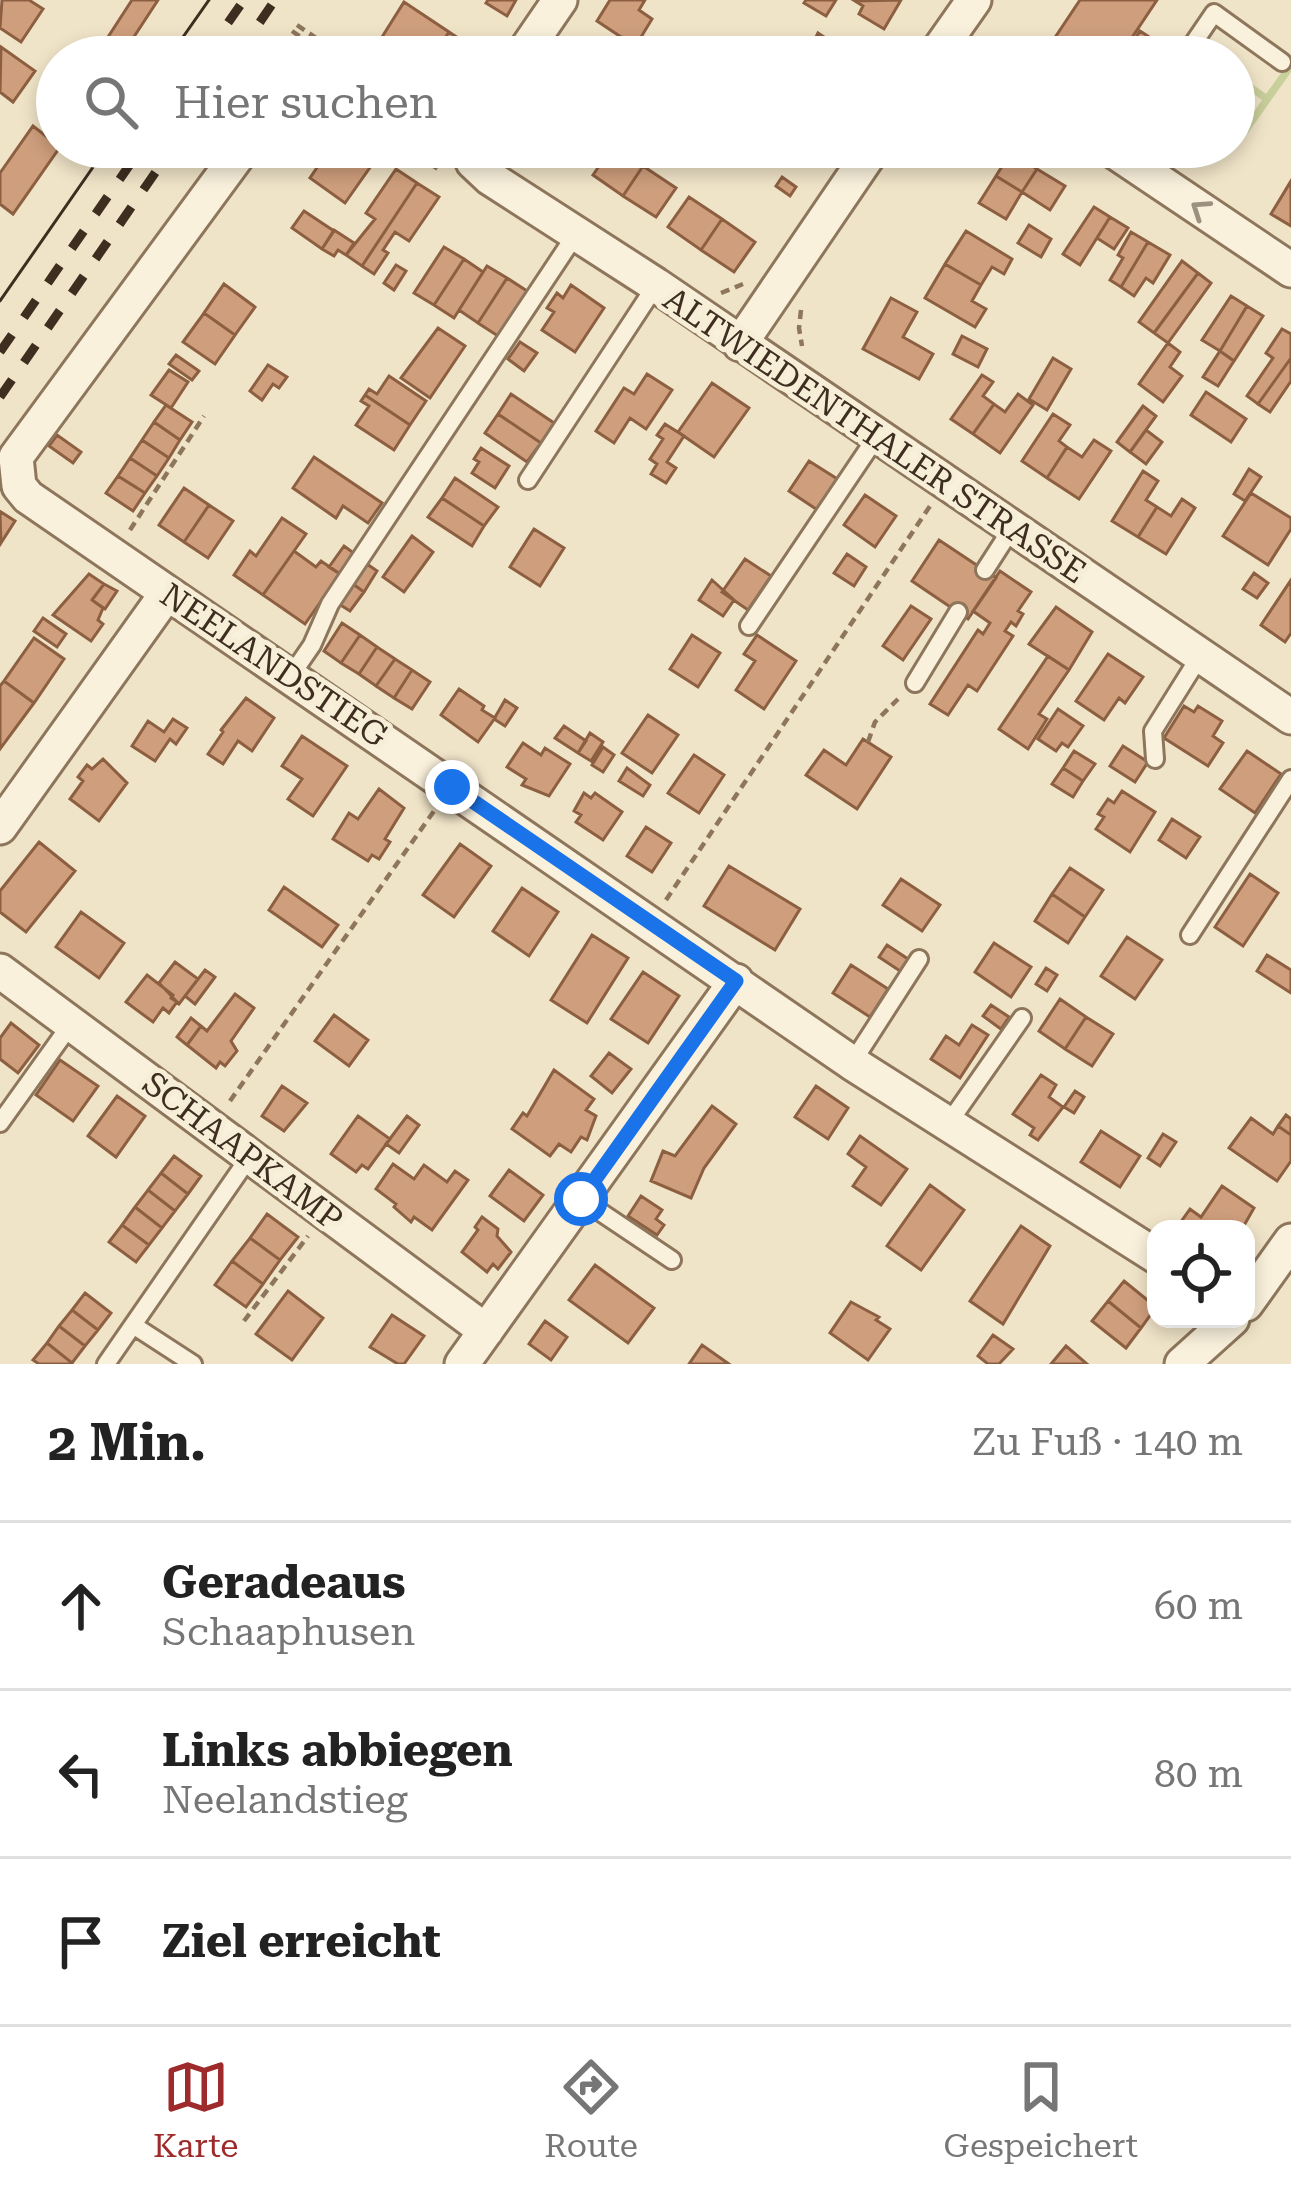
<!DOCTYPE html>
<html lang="de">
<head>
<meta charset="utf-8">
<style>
  :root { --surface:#fff; --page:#f6f6f6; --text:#222; --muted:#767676; --line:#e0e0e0; --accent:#9e2a2b }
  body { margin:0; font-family:"Roboto Serif",serif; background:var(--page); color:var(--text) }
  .controls { position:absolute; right:36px; bottom:36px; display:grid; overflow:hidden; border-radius:24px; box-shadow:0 6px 18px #0003 }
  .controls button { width:108px; height:108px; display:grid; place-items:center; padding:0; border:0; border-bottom:3px solid var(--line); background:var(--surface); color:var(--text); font:60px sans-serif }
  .stop { position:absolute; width:36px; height:36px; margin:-27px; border:9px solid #1a73e8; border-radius:50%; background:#fff }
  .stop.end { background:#1a73e8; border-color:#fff; box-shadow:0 3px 12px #0008 }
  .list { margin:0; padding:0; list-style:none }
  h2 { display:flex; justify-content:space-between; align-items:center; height:156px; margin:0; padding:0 48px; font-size:51px }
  h2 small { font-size:39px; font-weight:400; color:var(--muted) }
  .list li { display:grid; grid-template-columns:78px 1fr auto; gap:36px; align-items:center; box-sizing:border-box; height:168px; padding:0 48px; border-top:3px solid var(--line) }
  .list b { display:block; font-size:45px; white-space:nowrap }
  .list p { margin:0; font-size:39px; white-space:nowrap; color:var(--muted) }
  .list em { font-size:39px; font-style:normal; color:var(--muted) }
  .icon { flex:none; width:66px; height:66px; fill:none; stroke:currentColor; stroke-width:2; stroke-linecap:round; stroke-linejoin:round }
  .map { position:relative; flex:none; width:1291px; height:1364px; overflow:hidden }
  .search { position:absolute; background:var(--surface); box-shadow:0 6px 18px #0003; left:36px; right:36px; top:36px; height:132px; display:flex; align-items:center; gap:30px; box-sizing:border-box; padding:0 42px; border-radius:66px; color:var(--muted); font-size:45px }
  .sheet { height:660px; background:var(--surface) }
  nav { display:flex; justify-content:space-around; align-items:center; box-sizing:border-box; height:168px; border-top:3px solid var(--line); background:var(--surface); font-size:33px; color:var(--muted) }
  nav a { display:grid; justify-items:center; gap:6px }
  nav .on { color:var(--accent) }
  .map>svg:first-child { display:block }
  .green { fill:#c9cf9b }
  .building { fill:#cf9f7d; stroke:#8d5f41; stroke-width:3 }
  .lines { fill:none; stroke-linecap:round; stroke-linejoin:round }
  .lane-casing { stroke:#8d765c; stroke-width:22 }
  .street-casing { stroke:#8d765c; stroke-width:39 }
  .path { stroke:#8d765c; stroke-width:4.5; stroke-dasharray:9 6; stroke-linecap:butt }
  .lane { stroke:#faf1dc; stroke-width:16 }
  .street { stroke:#faf1dc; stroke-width:33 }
  .tram { stroke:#3d2e20; stroke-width:3 }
  .rail { stroke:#3d2e20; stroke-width:9; stroke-dasharray:21 21; stroke-linecap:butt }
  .oneway { stroke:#9c907e }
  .route { stroke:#1a73e8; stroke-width:15 }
  .labels { text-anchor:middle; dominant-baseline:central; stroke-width:10; stroke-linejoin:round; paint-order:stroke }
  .street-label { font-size:33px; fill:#3d2e20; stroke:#f7eed8 }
</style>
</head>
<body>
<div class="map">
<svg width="1291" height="1364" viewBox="0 0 1291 1364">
  <rect width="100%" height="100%" fill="#f0e4c8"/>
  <path class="green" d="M1291 59V72L1248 133 1242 129 1262 100 1234 80V71L1266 94Z"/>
  <path class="building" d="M2 0H29L43 9 21 42 0 28Z
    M132 0H158L126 49 108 37Z
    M488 0H516L507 16 486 3Z
    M610 0H645L639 10 652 19 632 52 617 43 621 37 597 21Z
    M806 0H836L826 16 804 3Z
    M901 0 884 29 859 14 863 6 855 1Z
    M1080 0H1157L1119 57H1042Z
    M404 2 449 32 432 57H413L382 37Z
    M1140 31 1163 46 1155 57 1133 42Z
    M449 32 481 53 479 57H432Z
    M818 33 833 43 836 38 864 56 806 57Z
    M110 39 126 49 120 57H98Z
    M581 40 604 55 603 57H578L580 54 574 50Z
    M613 41 635 54 634 57 605 54Z
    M1133 42 1155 57H1134L1127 52Z
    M1 47 35 71 13 102 0 92Z
    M33 126 60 147 13 214 0 204V173Z
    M331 147H365L378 156 345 203 310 178Z
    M551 147H586L575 163Z
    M612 147 643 166 623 196 593 175Z
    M743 147H774L765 161Z
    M1011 152 1037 169 1022 192 996 176Z
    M643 166 676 188 656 217 623 196Z
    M396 169 417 183 362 266 346 255 375 219 366 213Z
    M1037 169 1065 186 1050 210 1022 192Z
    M996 176 1022 192 1006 219 979 203Z
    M782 177 796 187 790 196 776 186Z
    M1291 181V226L1271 214Z
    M417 183 439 197 409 241 395 232 383 250 388 253 374 274 362 266Z
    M689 197 722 219 701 250 668 227Z
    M1094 207 1110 217 1080 265 1063 254Z
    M304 211 334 231 322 249 292 228Z
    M1110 217 1128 228 1114 249 1097 238Z
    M722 219 755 242 734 272 701 250Z
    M1029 225 1051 239 1041 257 1018 243Z
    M334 230 354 243 346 255 338 250 334 256 322 249Z
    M966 231 1012 259 1004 274 992 267 981 285 945 264Z
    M1131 232 1148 242 1121 287 1110 280 1123 258 1118 255Z
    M1148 242 1170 255 1153 283 1146 278 1134 296 1121 287Z
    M444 247 464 259 434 305 414 293Z
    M464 259 483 272 454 318 434 305Z
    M1182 261 1198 273 1154 333 1139 322Z
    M945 264 981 285 972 301 986 309 975 327 925 298Z
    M396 265 406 271 394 290 384 283Z
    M487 266 507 278 478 323 459 310Z
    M1198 273 1211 283 1168 343 1154 333Z
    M507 278 527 291 498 336 478 323Z
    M224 284 255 307 235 335 204 313Z
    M571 285 604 308 575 352 542 330 554 312 547 308 557 293 563 298Z
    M1231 296 1247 306 1220 351 1202 340Z
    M891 298 917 312 903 337 933 354 919 379 863 349Z
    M1247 306 1263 316 1234 361 1220 351Z
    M204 313 235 335 215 364 183 342Z
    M438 328 465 346 430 398 401 378Z
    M1282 329 1291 334V358L1258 404 1247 396 1273 358 1266 353Z
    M962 336 987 349 978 367 953 354Z
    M520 342 537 353 524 371 508 359Z
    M1168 343 1180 352 1170 367 1182 376 1163 402 1139 384Z
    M1220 351 1234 361 1218 386 1203 377Z
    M176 355 199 371 192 380 169 364Z
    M1053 358 1071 369 1047 410 1029 399Z
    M1291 358V381L1270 412 1258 404Z
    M268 365 287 377 279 388 273 384 262 400 250 391Z
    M169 370 188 382 171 408 151 395Z
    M647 374 672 390 646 429 630 418 614 443 596 431 624 388 634 394Z
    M982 375 993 382 983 396 994 404 973 434 951 419Z
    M389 376 426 401 410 425 365 395 369 389 377 394Z
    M712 383 749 408 714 457 678 432Z
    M1206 392 1246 419 1231 442 1191 415Z
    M511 394 554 423 541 443 498 414Z
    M1018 394 1033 405 1000 453 973 434 994 404 1005 412Z
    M365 395 410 425 394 450 356 425 369 406 361 401Z
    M166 405 192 422 180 440 154 422Z
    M1143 406 1156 416 1130 452 1117 442Z
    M498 414 541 443 527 462 485 433Z
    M1053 414 1070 425 1059 441 1067 447 1047 478 1022 461Z
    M154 422 180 440 169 458 142 440Z
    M665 424 684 436 667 462 676 468 666 483 651 474 657 464 650 459 663 439 657 435Z
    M1146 430 1162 442 1146 464 1130 452Z
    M57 435 81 452 73 463 49 446Z
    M142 440 169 458 157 476 130 458Z
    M1094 440 1111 451 1079 499 1047 478 1067 447 1082 457Z
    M481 448 509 466 495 488 472 473 479 462 474 459Z
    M314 457 382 503 368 523 343 506 336 518 293 488Z
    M130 458 157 476 145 493 118 476Z
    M809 461 839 480 819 511 789 491Z
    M1249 469 1261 477 1245 501 1234 494Z
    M1143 471 1158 481 1146 500 1157 507 1138 537 1112 521Z
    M118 476 145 493 133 511 106 493Z
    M455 478 498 507 484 526 442 498Z
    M184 488 209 505 184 542 159 525Z
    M1251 493 1291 518V529L1268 565 1223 536Z
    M865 495 896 516 875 547 844 525Z
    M442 498 484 526 472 546 428 517Z
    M1182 499 1195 508 1166 554 1138 537 1157 507 1171 516Z
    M209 505 233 521 208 558 184 542Z
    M1 512 15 521 1 543 0 515Z
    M282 518 306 534 263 595 234 575 250 551 256 556Z
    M534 529 564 548 540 586 510 567Z
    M412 536 433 552 404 592 383 577Z
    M939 540 996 578 968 619 912 581Z
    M344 546 355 554 340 574 329 567Z
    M294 551 316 567 321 561 340 574 305 624 263 595Z
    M847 554 866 567 854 586 834 573Z
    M745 559 771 576 748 610 722 592Z
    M367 564 377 571 364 592 353 584Z
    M1000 571 1031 592 1018 611 1023 614 1016 626 1011 622 1005 631 1013 636 977 691 968 685 948 715 930 704 978 630 983 634 990 623 973 611Z
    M1254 573 1268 583 1257 598 1243 589Z
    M89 574 104 584 92 600 103 608 98 620 103 624 91 641 53 615Z
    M712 580 734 600 723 616 699 600Z
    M1291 580V633L1285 642 1261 625Z
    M104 584 117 591 105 609 92 600Z
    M353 584 364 592 350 611 339 604Z
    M911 606 931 619 903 660 883 646Z
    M1056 607 1092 632 1069 670 1029 644Z
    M43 618 66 634 57 647 34 631Z
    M342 623 360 635 341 663 324 651Z
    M360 635 377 647 359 674 341 663Z
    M692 635 720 653 698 687 670 669Z
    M757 635 796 661 764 709 736 690 755 661 744 654Z
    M34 638 64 659 34 703 4 681Z
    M377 647 395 659 376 686 359 674Z
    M1108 654 1143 677 1125 703 1119 698 1104 720 1076 701Z
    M1048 656 1069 670 1039 714 1047 719 1028 749 999 729Z
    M395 659 412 670 394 698 376 686Z
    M412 670 430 682 412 709 394 698Z
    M4 681 34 703 0 749V686Z
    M459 689 484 706 482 710 495 718 478 742 441 715Z
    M246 698 274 718 252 751 238 741 223 764 208 754 223 732 221 730Z
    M505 700 517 708 505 726 494 719Z
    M1184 706 1194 712 1198 706 1222 721 1213 736 1223 743 1208 766 1164 738Z
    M1058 709 1083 726 1068 747 1062 743 1056 751 1038 739Z
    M648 715 678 735 652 773 622 753Z
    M173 719 187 728 176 744 170 739 155 761 132 746 148 721 164 732Z
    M564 726 586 741 578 753 555 738Z
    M590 733 603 742 591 761 578 753Z
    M302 736 347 766 313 816 288 799 302 779 282 766Z
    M863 739 891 757 857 809 806 775 824 750 846 765Z
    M523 743 541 755 545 748 570 764 549 796 522 785 526 779 507 767Z
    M1123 746 1148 762 1135 782 1110 766Z
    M603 747 614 755 603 772 592 765Z
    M1074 751 1095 764 1083 781 1063 768Z
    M1247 751 1281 774 1255 813 1220 789Z
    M694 755 724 775 699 813 668 793Z
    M103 759 127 783 99 821 70 799 83 781 78 777 87 765 92 769Z
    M627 768 650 785 643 796 619 781Z
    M1063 768 1083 781 1073 797 1052 784Z
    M379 789 404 808 385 839 390 842 379 859 372 855 368 861 333 839 349 813 358 819Z
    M1122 791 1155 812 1130 852 1096 829 1104 817 1098 814 1108 799 1114 803Z
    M584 793 591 798 595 793 622 812 603 840 576 822 581 815 574 811Z
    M1172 819 1200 837 1186 858 1159 840Z
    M646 827 671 843 652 872 627 856Z
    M39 842 75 871 26 932 0 912V891Z
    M460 844 491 866 454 917 423 895Z
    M729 866 800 909 775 950 704 906Z
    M1070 868 1103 890 1085 917 1052 894Z
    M1250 874 1278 893 1243 946 1215 927Z
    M901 879 940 905 922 931 883 905Z
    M284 887 338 925 322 947 269 910Z
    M522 888 558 912 529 956 493 931Z
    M1052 894 1085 917 1068 943 1035 921Z
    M81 912 124 943 99 978 56 947Z
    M592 935 628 958 587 1023 551 1000Z
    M1127 937 1162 960 1135 999 1101 976Z
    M994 943 1031 967 1011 997 975 972Z
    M887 945 908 959 900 971 879 957Z
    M1267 955 1291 970V993L1257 971Z
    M175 962 198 979 179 1004 159 983Z
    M851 965 888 989 870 1017 833 993Z
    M1046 968 1057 975 1047 991 1036 984Z
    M205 970 215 977 195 1004 185 996Z
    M643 972 679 996 648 1043 611 1019Z
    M147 975 173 995 171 998 177 1002 169 1013 163 1008 153 1022 126 1002Z
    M235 994 254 1008 231 1041 237 1051 225 1066 220 1062 216 1068 187 1045 201 1026 207 1031Z
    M1060 999 1086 1017 1065 1049 1039 1031Z
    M991 1005 1009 1017 1001 1029 983 1016Z
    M334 1015 368 1040 349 1066 315 1041Z
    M1086 1017 1113 1034 1092 1066 1065 1049Z
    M191 1018 201 1026 187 1045 177 1037Z
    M11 1023 39 1045 18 1073 0 1059V1038Z
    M972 1025 988 1035 960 1078 931 1059 946 1036 959 1045Z
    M609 1053 631 1069 612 1093 591 1076Z
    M60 1060 98 1086 73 1121 36 1095Z
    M554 1070 594 1099 586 1110 596 1116 587 1140 581 1137 571 1152 559 1144 550 1156 512 1129 523 1113 527 1116Z
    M1041 1075 1056 1085 1049 1097 1063 1107 1038 1140 1030 1135 1034 1128 1013 1114Z
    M282 1086 307 1103 284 1131 262 1116Z
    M816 1086 848 1108 828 1139 795 1117Z
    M1075 1091 1084 1097 1074 1113 1064 1107Z
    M117 1096 145 1116 116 1157 88 1136Z
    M712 1106 736 1124 704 1168 691 1198 651 1181 663 1151 675 1156Z
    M1286 1115 1291 1119V1135L1278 1126Z
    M358 1116 390 1139 368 1169 362 1165 356 1172 331 1154Z
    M407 1116 419 1125 399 1153 386 1144Z
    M1251 1118 1273 1134 1278 1126 1291 1135V1161L1277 1181 1229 1148Z
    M1101 1131 1140 1156 1120 1187 1081 1162Z
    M1163 1134 1176 1142 1160 1166 1148 1158Z
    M860 1136 907 1169 881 1205 853 1186 866 1167 848 1154Z
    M174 1156 201 1176 188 1194 161 1173Z
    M393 1164 414 1179 424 1165 447 1182 455 1171 468 1180 432 1230 414 1217 411 1222 394 1207 396 1204 376 1189Z
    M509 1170 543 1195 524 1221 490 1196Z
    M161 1173 188 1194 175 1211 148 1190Z
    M930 1185 964 1210 921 1270 887 1246Z
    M1222 1186 1254 1208 1242 1229 1178 1226 1190 1209 1201 1217Z
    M148 1190 175 1211 162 1228 135 1207Z
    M641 1196 662 1210 656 1219 664 1225 657 1235 628 1216Z
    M135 1207 162 1228 149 1245 122 1225Z
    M267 1214 298 1237 280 1260 250 1238Z
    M482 1217 498 1229 497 1236 511 1252 498 1269 493 1264 487 1272 462 1252 478 1230 475 1227Z
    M122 1225 149 1245 136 1262 109 1242Z
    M1021 1226 1050 1246 1003 1324 970 1301Z
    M250 1238 280 1260 263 1284 232 1261Z
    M232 1261 263 1284 246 1307 215 1285Z
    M595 1265 654 1308 628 1343 569 1300Z
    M1124 1281 1156 1307 1141 1328 1108 1301Z
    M288 1291 323 1318 292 1360 256 1334Z
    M85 1293 111 1313 98 1330 72 1310Z
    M1108 1301 1141 1328 1126 1348 1092 1321Z
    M851 1302 879 1317 876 1320 890 1329 868 1360 830 1333Z
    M72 1310 98 1330 85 1346 59 1326Z
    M392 1315 424 1336 404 1364H398L370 1347Z
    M545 1321 567 1337 551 1360 529 1344Z
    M59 1326 85 1346 72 1363 47 1343Z
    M993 1335 1013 1349 999 1364H988L978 1356Z
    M47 1343 72 1363 71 1364H39L33 1360Z
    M702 1345 729 1364H689Z
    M1066 1346 1087 1364H1051Z"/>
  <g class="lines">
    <g class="lane-casing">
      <path id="lane" d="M1184 57 1214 13 1282 62
        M1234 127 1236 128
        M528 480 656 285
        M985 570 1012 528
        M749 626 877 436
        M290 677 312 645 330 604 576 234
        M915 683 958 612
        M1155 759 1153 731 1200 656
        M1190 935 1291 779
        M852 1063 919 959
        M0 1123 71 1024
        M948 1124 1022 1018
        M581 1199 672 1260
        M133 1325 193 1364
        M106 1364 250 1156"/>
    </g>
    <g class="street-casing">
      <path id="street" d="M521 57 560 0
        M934 57 974 0
        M244 147 16 457 19 486 28 497 852 1063 1156 1256
        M468 147 473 162 490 178 656 285 1291 717
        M1108 147 1291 270
        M740 344 874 147
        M0 827 167 593
        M0 971 486 1331
        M1246 1304 1291 1241
        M462 1364 736 981
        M1182 1364 1232 1319"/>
    </g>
    <path class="path" d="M297 25 344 57
      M292 31 330 57
      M405 147 441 171
      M721 293 743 284
      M801 310 799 328 802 346
      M130 530 204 416
      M868 742 875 722 898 699
      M666 900 930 506
      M230 1101 434 811
      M244 1321 308 1236"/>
    <use href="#lane" class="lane"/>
    <use href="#street" class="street"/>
    <path class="tram" d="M169 57 209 0
      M0 301 107 147"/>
    <path class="rail" d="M204 57 244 0
      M236 57 275 0
      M0 352 142 147
      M0 397 173 147"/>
  </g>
  <defs><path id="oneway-chevron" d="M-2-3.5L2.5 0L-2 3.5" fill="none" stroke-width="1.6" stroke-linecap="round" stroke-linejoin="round" transform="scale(3)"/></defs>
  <use class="oneway" href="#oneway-chevron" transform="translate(1200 209) rotate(-146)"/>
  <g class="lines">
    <path class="route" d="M452 787 736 981 581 1199"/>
  </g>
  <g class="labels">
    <g class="street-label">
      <text transform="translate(875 435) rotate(34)">ALTWIEDENTHALER STRASSE</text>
      <text transform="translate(274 665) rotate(34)">NEELANDSTIEG</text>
      <text transform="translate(243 1151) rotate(37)">SCHAAPKAMP</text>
    </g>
  </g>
</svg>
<div class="controls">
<button><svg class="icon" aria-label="locate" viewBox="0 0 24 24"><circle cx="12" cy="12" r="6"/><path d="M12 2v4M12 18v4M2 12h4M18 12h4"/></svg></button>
</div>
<div class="stop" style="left:581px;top:1199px"></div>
<div class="stop end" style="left:452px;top:787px"></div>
<div class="search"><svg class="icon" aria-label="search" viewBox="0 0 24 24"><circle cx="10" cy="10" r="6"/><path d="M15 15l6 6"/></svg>Hier suchen</div>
</div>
<section class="sheet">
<h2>2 Min.<small>Zu Fuß · 140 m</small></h2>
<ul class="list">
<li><svg class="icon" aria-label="ahead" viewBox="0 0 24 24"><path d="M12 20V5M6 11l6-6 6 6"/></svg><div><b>Geradeaus</b><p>Schaaphusen</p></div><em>60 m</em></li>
<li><svg class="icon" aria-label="left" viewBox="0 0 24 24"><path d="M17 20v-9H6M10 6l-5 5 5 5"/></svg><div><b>Links abbiegen</b><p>Neelandstieg</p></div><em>80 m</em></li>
<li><svg class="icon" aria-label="arrive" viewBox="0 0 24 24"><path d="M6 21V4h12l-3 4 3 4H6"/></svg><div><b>Ziel erreicht</b></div></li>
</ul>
</section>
<nav>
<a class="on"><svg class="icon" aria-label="map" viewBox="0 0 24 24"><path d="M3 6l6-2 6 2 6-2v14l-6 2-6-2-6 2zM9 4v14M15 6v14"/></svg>Karte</a>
<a><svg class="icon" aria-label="directions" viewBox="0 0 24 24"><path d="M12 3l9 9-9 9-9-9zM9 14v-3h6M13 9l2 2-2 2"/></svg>Route</a>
<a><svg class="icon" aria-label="saved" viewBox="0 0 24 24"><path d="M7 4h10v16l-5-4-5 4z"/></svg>Gespeichert</a>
</nav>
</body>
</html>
